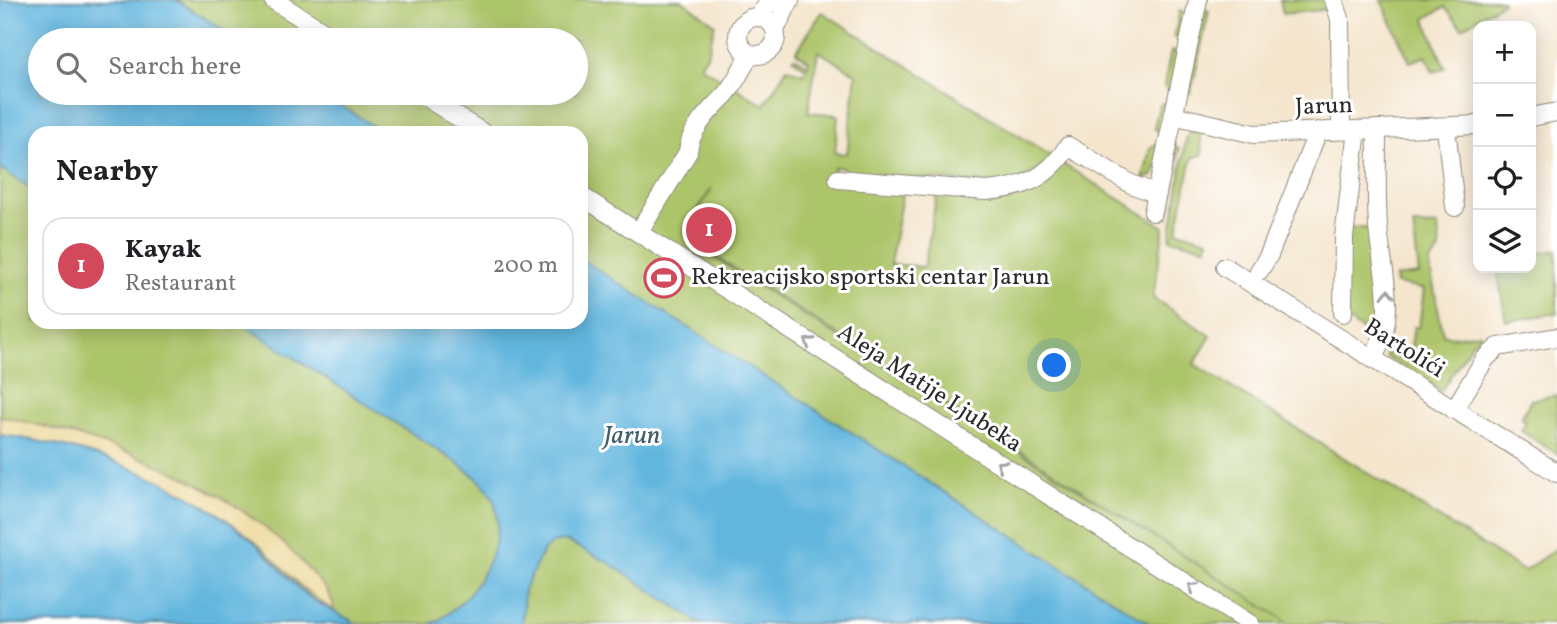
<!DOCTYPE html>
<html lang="en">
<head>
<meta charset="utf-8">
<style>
  :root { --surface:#fff; --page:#f2f2f2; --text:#202124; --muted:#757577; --line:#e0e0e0; --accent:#d1495b }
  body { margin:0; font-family:Vollkorn,serif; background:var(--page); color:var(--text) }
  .controls { position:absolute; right:21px; top:21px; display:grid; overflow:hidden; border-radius:14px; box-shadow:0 4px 18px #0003 }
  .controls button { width:63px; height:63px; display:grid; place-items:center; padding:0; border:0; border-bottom:2px solid var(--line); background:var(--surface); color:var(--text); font:35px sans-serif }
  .you { position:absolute; left:1055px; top:366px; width:24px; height:24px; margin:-18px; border:5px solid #fff; border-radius:50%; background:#1a73e8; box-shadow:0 0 0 10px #1a73e833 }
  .badge { display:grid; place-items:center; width:46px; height:46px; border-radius:50%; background:var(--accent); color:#fff; font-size:23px; font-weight:700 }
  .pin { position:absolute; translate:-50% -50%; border:4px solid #fff; box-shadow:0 2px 7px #0006 }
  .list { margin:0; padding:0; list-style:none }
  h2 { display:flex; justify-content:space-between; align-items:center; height:91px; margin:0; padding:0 28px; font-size:30px }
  h2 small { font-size:23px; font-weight:400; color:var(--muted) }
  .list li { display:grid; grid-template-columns:46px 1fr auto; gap:21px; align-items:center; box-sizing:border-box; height:98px; margin:0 14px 14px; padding:0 14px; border:2px solid var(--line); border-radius:21px }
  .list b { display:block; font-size:26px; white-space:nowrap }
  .list p { margin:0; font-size:23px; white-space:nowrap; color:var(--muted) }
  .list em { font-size:23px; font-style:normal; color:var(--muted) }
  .icon { flex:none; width:38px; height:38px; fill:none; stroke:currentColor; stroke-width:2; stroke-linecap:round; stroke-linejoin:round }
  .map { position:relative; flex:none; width:1557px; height:624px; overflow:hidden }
  .search { position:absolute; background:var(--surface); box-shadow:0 4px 18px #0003; left:28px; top:28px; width:560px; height:77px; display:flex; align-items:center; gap:18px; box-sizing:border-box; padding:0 24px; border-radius:38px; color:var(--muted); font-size:26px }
  .panel { position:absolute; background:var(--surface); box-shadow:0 4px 18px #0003; left:28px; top:126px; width:560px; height:203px; border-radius:21px }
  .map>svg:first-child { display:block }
  .green { fill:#adc56a; stroke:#6c784a; stroke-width:2; fill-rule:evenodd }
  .sand { fill:#eeda9e; stroke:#8c8264; stroke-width:2 }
  .water { fill:#62b6de; stroke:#467084; stroke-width:2 }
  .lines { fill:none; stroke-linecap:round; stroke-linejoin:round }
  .minor-casing { stroke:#90887c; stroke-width:20 }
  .minor { stroke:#fff; stroke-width:18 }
  .oneway { stroke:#a0a0a0 }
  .labels { text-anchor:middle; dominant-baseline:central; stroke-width:6; stroke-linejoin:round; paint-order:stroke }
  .street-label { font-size:24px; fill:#2b2b2b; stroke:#fff }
  .poi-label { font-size:24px; fill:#2b2b2b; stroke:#fff; text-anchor:start }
  .water-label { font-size:26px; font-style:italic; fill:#3e5c6a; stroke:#fff }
</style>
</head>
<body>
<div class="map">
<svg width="1557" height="624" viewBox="0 0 1557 624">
  <rect width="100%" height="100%" fill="#fff"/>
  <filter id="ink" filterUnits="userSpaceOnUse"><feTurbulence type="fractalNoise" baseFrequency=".0143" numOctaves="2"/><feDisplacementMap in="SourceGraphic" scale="14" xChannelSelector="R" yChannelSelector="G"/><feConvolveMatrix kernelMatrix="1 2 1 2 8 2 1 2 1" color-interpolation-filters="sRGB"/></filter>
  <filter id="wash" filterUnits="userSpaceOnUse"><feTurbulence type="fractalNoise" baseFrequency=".00686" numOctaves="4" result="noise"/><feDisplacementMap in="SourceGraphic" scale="28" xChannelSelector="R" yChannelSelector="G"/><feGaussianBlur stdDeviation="1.57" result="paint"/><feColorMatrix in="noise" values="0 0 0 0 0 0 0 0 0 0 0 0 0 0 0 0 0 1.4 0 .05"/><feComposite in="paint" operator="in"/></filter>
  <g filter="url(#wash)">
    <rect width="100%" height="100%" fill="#f4e5cc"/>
    <path class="green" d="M0 0H682L715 24 708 53 700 66 764 105 787 68 803 74 807 69 793 59 794 57 808 65 809 61 796 52 822 12 1056 159 1010 185 847 173 843 168 834 167 832 182 903 189 890 264 924 267 937 193 986 195 1063 164 1164 227 1153 298 1211 336 1194 364 1524 571 1557 548V624H0ZM40 40H576V93H40ZM818 51 856 74 847 154 835 153 838 115 808 112ZM35 133H581V322H35ZM712 188 694 218 719 226 704 249 1286 621 691 243 685 235V228Z
      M1280 0H1330L1332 9 1283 14Z
      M1381 0H1502L1503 2 1462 28 1445 7 1425 19 1445 68 1433 72 1426 56 1410 62Z
      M1202 9 1209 11 1191 92 1185 97Z
      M1180 11 1189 13 1184 40 1174 37Z
      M1171 51 1179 53 1172 94 1164 86Z
      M1163 103H1170L1163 136 1154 128 1159 106Z
      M1200 131 1202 155 1193 157 1191 162 1177 231 1208 240 1206 247 1170 239 1186 139 1190 132Z
      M1156 144H1161L1154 175 1143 180 1150 148Z
      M1173 146 1179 149 1168 218 1161 211 1166 204Z
      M1413 225 1438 226 1440 251 1429 263 1443 334 1451 337 1480 333V337L1472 343 1441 391 1386 357V351L1403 360 1411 346 1414 327H1419L1424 289 1396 284 1395 277 1419 274Z
      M1349 227 1374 229 1383 278 1377 340 1338 314Z
      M1557 250V313L1506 321 1497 268H1531V255Z
      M1557 395V454L1521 431 1526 421 1521 418 1531 400Z"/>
    <path class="sand" d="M0 416C110 440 234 482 310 571 320 583 333 594 334 610 299 591 280 562 250 537 178 480 91 447 0 435Z"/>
    <path class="water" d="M0 0H176L239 40H40V93H321L384 133H35V191L0 168Z
      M581 259 1150 624H702L606 561 566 541 552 543 543 551 524 590 522 624H430C472 607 514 539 491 495 483 481 469 472 456 462L239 322H581Z
      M0 435C88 446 175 478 245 534 269 553 287 580 311 598 324 608 342 615 357 624H0Z"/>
  </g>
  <g filter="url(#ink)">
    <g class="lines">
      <g class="minor-casing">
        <path id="minor" d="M273 0 337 40
          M1334 0 1340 19 1341 130
          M738 36a19 19 0 1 1 38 0a19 19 0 1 1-38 0Z
          M757 17 772 0
          M775 30 790 0
          M419 93 483 133
          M1173 115 1254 134 1478 125
          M1531 117 1557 112
          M1446 128 1455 207
          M838 179 986 191C1024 188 1047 179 1068 146L1131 184 1157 194
          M581 196 1250 624
          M1153 212 1198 0
          M639 232 688 152C689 131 709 111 723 97 734 87 742 67 750 54
          M1225 267 1557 473
          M1259 271 1269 255 1318 131
          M1343 313 1344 237 1357 130
          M1372 359C1399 316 1382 274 1378 227 1376 195 1377 162 1377 130
          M1454 410 1485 359 1498 347 1557 337"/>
      </g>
      <use href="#minor" class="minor"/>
    </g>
    <defs><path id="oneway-chevron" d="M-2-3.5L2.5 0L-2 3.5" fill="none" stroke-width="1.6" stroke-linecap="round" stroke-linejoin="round" transform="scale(1.75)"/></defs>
    <g class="oneway">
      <use href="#oneway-chevron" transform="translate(1388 294) rotate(-91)"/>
      <use href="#oneway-chevron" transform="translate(809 342) rotate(-147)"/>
      <use href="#oneway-chevron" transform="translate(1001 465) rotate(-147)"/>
      <use href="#oneway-chevron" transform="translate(1193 587) rotate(-147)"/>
    </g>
  </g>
  <defs>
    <g id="stadium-ring" transform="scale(2.0125)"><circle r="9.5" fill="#fff" stroke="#d1495b" stroke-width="1.5"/><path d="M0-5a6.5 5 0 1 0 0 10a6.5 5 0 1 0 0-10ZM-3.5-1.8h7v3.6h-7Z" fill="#d1495b"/></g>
  </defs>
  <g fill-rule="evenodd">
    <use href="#stadium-ring" x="664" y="278"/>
  </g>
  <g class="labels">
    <g class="street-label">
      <text transform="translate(1324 107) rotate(-2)">Jarun</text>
      <text transform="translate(1404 349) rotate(32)">Bartolići</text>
      <text transform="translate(929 389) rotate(33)">Aleja Matije Ljubeka</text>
    </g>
    <g class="poi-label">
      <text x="691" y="278">Rekreacijsko sportski centar Jarun</text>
    </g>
    <g class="water-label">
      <text x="632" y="436">Jarun</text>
    </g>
  </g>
</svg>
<div class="controls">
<button>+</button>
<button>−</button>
<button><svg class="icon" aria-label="locate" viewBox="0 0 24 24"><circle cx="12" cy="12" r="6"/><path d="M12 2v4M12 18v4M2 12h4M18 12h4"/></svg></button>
<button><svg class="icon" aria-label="layers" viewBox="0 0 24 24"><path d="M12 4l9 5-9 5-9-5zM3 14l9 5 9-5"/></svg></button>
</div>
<div class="you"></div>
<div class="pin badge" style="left:709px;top:230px">1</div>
<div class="search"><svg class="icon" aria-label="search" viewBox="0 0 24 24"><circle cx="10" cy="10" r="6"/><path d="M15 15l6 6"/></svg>Search here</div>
<section class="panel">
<h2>Nearby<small></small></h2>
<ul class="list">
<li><span class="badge">1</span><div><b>Kayak</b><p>Restaurant</p></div><em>200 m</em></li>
</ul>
</section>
</div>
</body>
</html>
